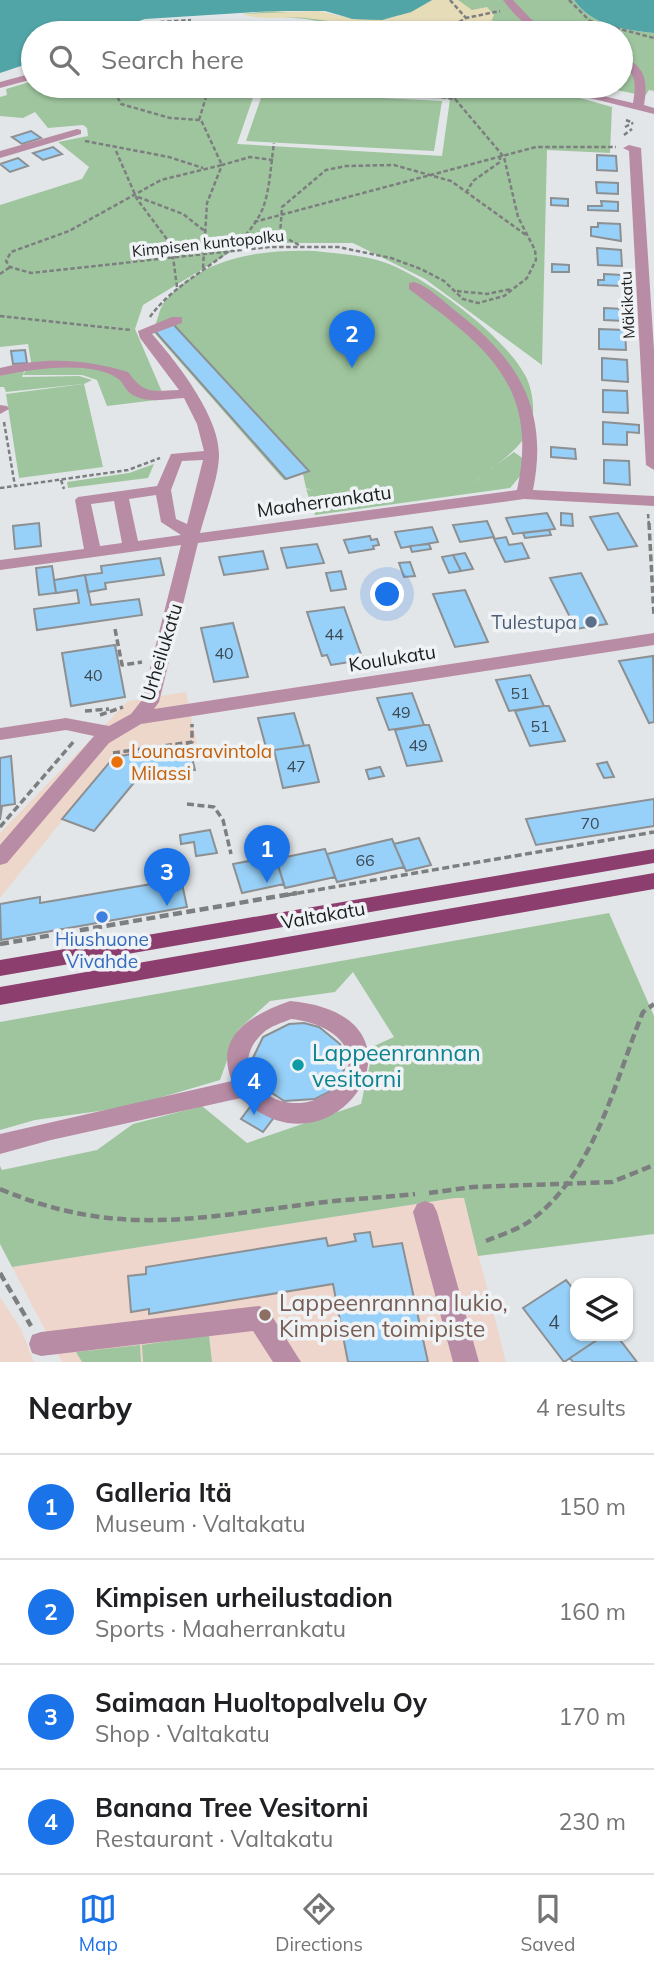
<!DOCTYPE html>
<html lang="en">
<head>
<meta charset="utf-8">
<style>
  :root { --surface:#fff; --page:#f6f6f6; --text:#202124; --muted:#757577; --line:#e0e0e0; --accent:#1a73e8 }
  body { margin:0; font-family:Mulish,sans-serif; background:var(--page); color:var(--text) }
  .controls { position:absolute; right:21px; bottom:21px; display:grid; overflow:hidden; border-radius:14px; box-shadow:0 2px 5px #0004 }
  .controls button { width:63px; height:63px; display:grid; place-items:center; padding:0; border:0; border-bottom:2px solid var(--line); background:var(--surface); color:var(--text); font:35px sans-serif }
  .you { position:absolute; left:388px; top:595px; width:24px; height:24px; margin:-18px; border:5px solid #fff; border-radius:50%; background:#1a73e8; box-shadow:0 0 0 10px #1a73e833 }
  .badge { display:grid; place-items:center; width:46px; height:46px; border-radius:50%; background:var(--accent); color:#fff; font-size:23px; font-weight:700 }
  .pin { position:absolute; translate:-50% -58px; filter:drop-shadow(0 2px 4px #0008) }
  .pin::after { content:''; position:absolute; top:37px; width:24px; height:21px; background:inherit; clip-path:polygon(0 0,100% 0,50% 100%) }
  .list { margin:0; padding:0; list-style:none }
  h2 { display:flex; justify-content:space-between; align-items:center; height:91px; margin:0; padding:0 28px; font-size:30px }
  h2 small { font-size:23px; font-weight:400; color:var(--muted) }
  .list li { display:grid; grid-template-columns:46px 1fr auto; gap:21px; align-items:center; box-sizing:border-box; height:105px; padding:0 28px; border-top:2px solid var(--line) }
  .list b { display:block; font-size:26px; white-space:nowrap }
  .list p { margin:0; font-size:23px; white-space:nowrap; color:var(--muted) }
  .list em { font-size:23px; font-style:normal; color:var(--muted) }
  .icon { flex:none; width:38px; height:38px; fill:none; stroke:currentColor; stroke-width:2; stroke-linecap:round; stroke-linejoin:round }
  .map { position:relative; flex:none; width:654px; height:1362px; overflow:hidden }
  .search { position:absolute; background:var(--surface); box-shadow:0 2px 5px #0004; left:21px; right:21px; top:21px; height:77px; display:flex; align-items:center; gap:18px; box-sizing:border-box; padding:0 24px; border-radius:38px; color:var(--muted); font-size:26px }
  .sheet { height:511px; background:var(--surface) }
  nav { display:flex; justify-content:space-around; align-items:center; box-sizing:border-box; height:98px; border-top:2px solid var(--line); background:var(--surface); font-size:19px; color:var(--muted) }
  nav a { display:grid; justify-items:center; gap:4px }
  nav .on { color:var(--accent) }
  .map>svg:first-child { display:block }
  .commercial { fill:#edd7ca }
  .education { fill:#efd6cd }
  .green { fill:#9fc59e; fill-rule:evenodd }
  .sand { fill:#e6dcb7 }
  .water { fill:#52a5a7 }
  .building { fill:#97d0f8; stroke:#8d9092; stroke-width:2 }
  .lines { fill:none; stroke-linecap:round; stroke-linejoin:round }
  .path-far2 { stroke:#7c7e7f; stroke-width:2.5; stroke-dasharray:4.5 2.5; stroke-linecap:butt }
  .path-far1 { stroke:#7c7e7f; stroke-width:3.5; stroke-dasharray:7 3.5; stroke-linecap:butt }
  .path { stroke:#7c7e7f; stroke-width:4.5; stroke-dasharray:9 4.5; stroke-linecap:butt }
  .minor { fill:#b98ca5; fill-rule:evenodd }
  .major { fill:#8c3f6e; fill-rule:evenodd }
  .service-dot { fill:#5c6f8a; stroke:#f0f3f6; stroke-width:2.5 }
  .food-dot { fill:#e8710a; stroke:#f0f3f6; stroke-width:2.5 }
  .shop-dot { fill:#3f7fe0; stroke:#f0f3f6; stroke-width:2.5 }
  .culture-dot { fill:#0f9aa8; stroke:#f0f3f6; stroke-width:2.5 }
  .education-dot { fill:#8d6e63; stroke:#f0f3f6; stroke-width:2.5 }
  .labels { text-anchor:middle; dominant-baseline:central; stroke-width:7; stroke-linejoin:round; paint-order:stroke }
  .far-street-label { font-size:16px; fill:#1d1e1e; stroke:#f0f3f6 }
  .number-label { font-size:16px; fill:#3c4a54 }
  .street-label { font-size:19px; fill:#1d1e1e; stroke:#f0f3f6 }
  .service-label { font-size:19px; fill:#4e5e75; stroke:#f0f3f6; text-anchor:end }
  .food-label { font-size:19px; fill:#c56008; stroke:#f0f3f6; text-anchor:start }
  .shop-label { font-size:19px; fill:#366cbe; stroke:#f0f3f6 }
  .near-number-label { font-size:19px; fill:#3c4a54 }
  .near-culture-label { font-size:23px; fill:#0d838f; stroke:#f0f3f6; text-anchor:start }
  .near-education-label { font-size:23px; fill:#785e54; stroke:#f0f3f6; text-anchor:start }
</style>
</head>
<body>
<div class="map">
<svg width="654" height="1362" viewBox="0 0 654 1362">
  <rect width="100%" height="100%" fill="#e3e6e8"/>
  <path class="commercial" d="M186 692 197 744 114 756 0 898V833L128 701Z"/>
  <path class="education" d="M455 1198H464L506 1362H62L12 1267Z
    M0 1297 21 1329 34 1362H0Z"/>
  <path class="green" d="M432 0H574C592 26 625 30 654 33V91L649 90 645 96 598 86H621V33H382L306 19 242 14 273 11 382 20 396 17Z
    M33 81V86H537L612 107 610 153 547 150 542 365 425 279 353 243H269L239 247 143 305 135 329 165 399 107 406 97 380 82 375H23L31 362 28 344 0 347V205L82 179 89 167 58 142 88 136 87 128 83 125 48 128 35 112 23 118 0 116V97L7 95 6 89ZM256 89 450 99 442 156 237 144Z
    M263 92 442 101 434 151 246 141Z
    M315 251C340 254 366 255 389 264 430 280 504 336 525 375 532 387 535 408 532 422 525 448 493 467 473 482L514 452 525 460 521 475 510 488 315 515 306 489 313 491 306 488 303 474 284 480 152 330C159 321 158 309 165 301 203 257 261 249 315 251Z
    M25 369 22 377 79 376 92 380 84 384 103 467 19 478 6 394 83 384 6 392 4 387H0V376Z
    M154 464 148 478 68 488 67 482 129 473Z
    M609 913 654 1016V1234L478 1256 464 1198H455L12 1267 0 1244V1166L2 1170 97 1150 133 1124 202 1106 247 1143 361 1104 374 1046 394 1037 353 972 335 992 270 1001 238 1030 220 1080 128 1107 35 1120 0 1130V1022Z
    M209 1335 212 1362H143L142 1345Z
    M140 1345 141 1362H82L76 1352Z"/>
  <path class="sand" d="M432 0H458L472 10 487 7 494 15 491 22C432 50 367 25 306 18 286 16 260 21 242 14L319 11 353 19 382 20 411 12Z"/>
  <path class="water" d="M0 0H432L411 12 382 20 353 19 325 11H273L145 19 103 33H33V62L0 73Z
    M574 0H654V33C625 30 592 26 574 0Z"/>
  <path class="building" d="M31 131 41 138 22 144 12 137Z
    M53 147 62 154 43 160 33 153Z
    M597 155 616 156 617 171 597 170Z
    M18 158 28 166 10 172 0 164Z
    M596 182 618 183V194L597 193Z
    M551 198 568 199V206L551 205Z
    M601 201 618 202V211L588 210V206H602Z
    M598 223 620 224 621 241 591 236V227H598Z
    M597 248 621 250 622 266 598 265Z
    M552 264 569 265V272H552Z
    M604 274 622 275V286L598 285V280H604Z
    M604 308 624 309 625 321 604 320Z
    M173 324 309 471 286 479 154 330Z
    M599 329 625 330 626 350 599 349Z
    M25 350 27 363 13 364 11 351Z
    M602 358 627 360 628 382 602 380Z
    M603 390 627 391 628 413 603 412Z
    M603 422 639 425V433L627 432V445L603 444Z
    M551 447 575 449 576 459 551 457Z
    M604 460 629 461 630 485 604 483Z
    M547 513 555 529 513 534 506 518Z
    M561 513 572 514 573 526 561 525Z
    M618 513 637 546 608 550 590 517Z
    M487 521 494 537 460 542 453 525Z
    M39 523 41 546 15 549 13 526Z
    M432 527 438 542 401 548 395 532Z
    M549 530 551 535 525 538 523 533Z
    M370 536 371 540 377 539 379 545 373 546 374 549 349 553 344 540Z
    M506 537 509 545 522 543 529 558 505 562 494 539Z
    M317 544 324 563 287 568 281 548Z
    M429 544 431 549 412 552 410 546Z
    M263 551 268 569 224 575 219 557Z
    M465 553 473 569 461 571 453 555Z
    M453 555 461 571 449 573 442 557Z
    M160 558 164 575 105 583 106 589 88 592 85 575 102 573 101 566Z
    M410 562 415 576 404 577 399 563Z
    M52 566 56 593 39 595 36 568Z
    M341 571 346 589 331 591 326 573Z
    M581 573 607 624 576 629 550 578Z
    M85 575 91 605 139 599 142 615 37 630 34 609 79 603 77 590 56 593 54 580Z
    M465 590 488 642 455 647 433 594Z
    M344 607 363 660 331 665 327 655 322 656 307 612Z
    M233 623 248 677 214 682 201 628Z
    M115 645 125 697 71 706 62 653Z
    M653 656 654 722 649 723 619 661Z
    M530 675 544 706 509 711 496 680Z
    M412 693 424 725 389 730 377 698Z
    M544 706H549L565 741 530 746 515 711Z
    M294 713 304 746 267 751 258 718Z
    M424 725H429L442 761 407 766 395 730Z
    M189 745 195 770 137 779 94 831 62 819 114 757Z
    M309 745 319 782 283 788 274 750Z
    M11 756 15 804 2 806 0 820V758Z
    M607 762 614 777 604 778 597 764Z
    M380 767 384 776 369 779 366 770Z
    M654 799V826L536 845 526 819Z
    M210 830 217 853 196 856 194 842 181 844 180 835Z
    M419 838 431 865 406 871 394 844Z
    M392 839 404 867 337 882 327 854Z
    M325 849 335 877 285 888 276 859Z
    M275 856 284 884 242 893 233 864Z
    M181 879 187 907 1 940 0 904 40 897V903Z
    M304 1023 319 1027 340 1044 345 1057 344 1070 329 1092 315 1099 284 1101 260 1085 253 1073 252 1060 263 1037 289 1024Z
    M253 1103 275 1116 263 1132 241 1119Z
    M370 1232 373 1247 402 1243 428 1362H348L333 1284 149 1314V1309L131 1312 128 1276 146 1274V1267L326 1238 328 1246 356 1241 354 1234Z
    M566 1280 575 1291V1336H603L564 1362 523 1308Z
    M603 1336H617L637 1362H573L570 1358Z"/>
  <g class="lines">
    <path class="path-far2" d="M450 0 466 18
      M569 0 590 21 654 38
      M593 23 599 33
      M571 24 591 22
      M557 25 596 33
      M335 26 374 33
      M120 33 145 23 191 20
      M441 33 466 18 500 11
      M125 86 117 96 121 104 170 118 201 120 222 165 161 180 69 231 11 252 6 261 10 267 31 273 269 247H338L391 258 421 269 444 281 463 299 478 303 504 296 527 278 536 260 535 250 518 217 504 157 455 99 426 95 398 86
      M455 99 458 86
      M199 120 206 97 228 86
      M626 120 633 123
      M625 127 633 123
      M624 135 632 129
      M85 141 169 157 203 168
      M116 151 137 199 166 238 173 257 177 287
      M466 193 473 181 500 162V158
      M138 197 183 214 206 232
      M254 222 536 147H616
      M299 245 280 235 282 207 326 170 346 166 394 165 451 181 526 235
      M203 268 207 203 222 165 250 157 273 160
      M0 274 10 267
      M457 291 487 294 511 289
      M0 316 131 330
      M150 317C180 274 242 258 263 208 270 189 271 163 274 143
      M4 422 15 486 128 470 160 458
      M61 480 64 489
      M0 488 15 486
      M648 514 649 525"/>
    <path class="path-far1" d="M649 523 654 617
      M115 629 122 665 142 662
      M85 711 109 709
      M100 715 123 707
      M113 753 192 742V724
      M187 804 214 807 223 820 231 854
      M0 827 75 740
      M287 895 654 832"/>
    <path class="path" d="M0 944 297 893
      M0 1189C114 1237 191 1219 309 1204 344 1199 380 1198 415 1194
      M429 1193 473 1187 612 1182 654 1165
      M486 1241C500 1235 517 1230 530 1221 595 1173 614 1083 643 1012L654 1004
      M0 1273 31 1326"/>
    <path class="minor" d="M503 0H513L531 19 553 33C531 34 516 17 503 0Z
      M252 28 326 30 331 33H187L192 30Z
      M621 57C646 65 648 82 644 105L654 108V114L542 86H560L633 103C636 85 637 74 621 64Z
      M33 73V79L0 88V82Z
      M77 129 81 130V134L0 158V151Z
      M629 145 641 148 654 350V470L646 465 629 151 623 148Z
      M414 282C430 287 445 303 458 313 519 360 549 411 533 490L654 496V506L524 499 198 543 159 702 154 709 654 633V645L141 724 109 743 7 863 0 865V845L94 736 66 730 0 740V728L66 718 109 726 131 714 142 700 181 545 0 570V560L84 549 75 500 78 497 157 486 171 454 204 451 197 424 184 398C167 399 147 404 131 394 125 390 123 381 117 378 90 360 30 369 0 376V368C46 357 83 359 128 372 145 395 152 391 179 390L140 338 138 331 172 317H182V323L152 334C176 361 220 417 219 455 219 477 206 510 200 533L517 490C540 385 485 346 409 289V283ZM203 460 187 524 176 519 171 490 182 461ZM156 495 161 522 181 535 138 541 129 499ZM114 501 122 543 100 546 91 504Z
      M0 405 7 406 9 409 0 414Z
      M290 1001C447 1015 335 1188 241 1098L51 1140 0 1154V1134L232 1081C213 1035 253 1014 290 1001ZM291 1019C322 1022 362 1041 344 1079 340 1087 331 1091 323 1096 277 1122 221 1071 263 1033 270 1026 282 1023 291 1019Z
      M425 1201 433 1204 437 1212 479 1362H453L413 1212 417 1204Z
      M259 1306 268 1310 301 1362H273L253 1331 41 1356 32 1353 29 1344 32 1335 41 1332Z"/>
    <path class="major" d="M654 849V863L0 976V960Z
      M654 873V889L0 1005V987Z"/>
  </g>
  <circle class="service-dot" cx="591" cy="622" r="7"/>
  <circle class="food-dot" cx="117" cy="762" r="7"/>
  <circle class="shop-dot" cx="102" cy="917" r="7"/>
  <circle class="culture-dot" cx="298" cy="1065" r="7"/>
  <circle class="education-dot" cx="265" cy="1315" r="7"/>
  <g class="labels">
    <g class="far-street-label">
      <text transform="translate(208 243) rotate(-6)">Kimpisen kuntopolku</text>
      <text transform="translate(627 305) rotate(-93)">Mäkikatu</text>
    </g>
    <g class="number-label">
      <text x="334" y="634">44</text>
      <text x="224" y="653">40</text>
      <text x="93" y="675">40</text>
      <text x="520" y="693">51</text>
      <text x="401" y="712">49</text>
      <text x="540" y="726">51</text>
      <text x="418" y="745">49</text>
      <text x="296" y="766">47</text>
      <text x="590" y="823">70</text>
      <text x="365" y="860">66</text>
    </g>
    <g class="street-label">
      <text transform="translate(324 501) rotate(-8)">Maaherrankatu</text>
      <text transform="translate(161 652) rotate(-73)">Urheilukatu</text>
      <text transform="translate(392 658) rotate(-9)">Koulukatu</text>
      <text transform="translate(323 915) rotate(-10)">Valtakatu</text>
    </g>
    <g class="service-label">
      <text x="577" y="622">Tulestupa</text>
    </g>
    <g class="food-label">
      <text x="131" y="751">Lounasravintola<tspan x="131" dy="22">Milassi</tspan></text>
    </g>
    <g class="shop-label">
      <text x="102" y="939">Hiushuone<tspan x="102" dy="22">Vivahde</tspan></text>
    </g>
    <g class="near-number-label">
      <text x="554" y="1322">4</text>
    </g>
    <g class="near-culture-label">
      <text x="312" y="1052">Lappeenrannan<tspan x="312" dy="26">vesitorni</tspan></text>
    </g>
    <g class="near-education-label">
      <text x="279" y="1302">Lappeenrannna lukio,<tspan x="279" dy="26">Kimpisen toimipiste</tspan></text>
    </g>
  </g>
</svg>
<div class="controls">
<button><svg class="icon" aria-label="layers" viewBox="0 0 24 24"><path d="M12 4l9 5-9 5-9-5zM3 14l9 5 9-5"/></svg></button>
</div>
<div class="you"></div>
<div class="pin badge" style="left:267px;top:883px">1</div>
<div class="pin badge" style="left:352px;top:368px">2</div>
<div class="pin badge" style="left:167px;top:906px">3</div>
<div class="pin badge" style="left:254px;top:1115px">4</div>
<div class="search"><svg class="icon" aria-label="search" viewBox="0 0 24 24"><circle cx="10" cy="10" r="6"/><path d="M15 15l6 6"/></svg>Search here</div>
</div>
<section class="sheet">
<h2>Nearby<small>4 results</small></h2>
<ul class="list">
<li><span class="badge">1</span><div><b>Galleria Itä</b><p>Museum · Valtakatu</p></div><em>150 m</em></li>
<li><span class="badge">2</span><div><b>Kimpisen urheilustadion</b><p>Sports · Maaherrankatu</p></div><em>160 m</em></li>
<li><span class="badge">3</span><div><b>Saimaan Huoltopalvelu Oy</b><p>Shop · Valtakatu</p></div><em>170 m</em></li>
<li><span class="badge">4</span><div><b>Banana Tree Vesitorni</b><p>Restaurant · Valtakatu</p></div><em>230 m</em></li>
</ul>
</section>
<nav>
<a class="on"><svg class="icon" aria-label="map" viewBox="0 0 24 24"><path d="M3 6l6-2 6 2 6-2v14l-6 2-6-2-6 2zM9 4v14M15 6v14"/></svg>Map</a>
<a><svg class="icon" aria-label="directions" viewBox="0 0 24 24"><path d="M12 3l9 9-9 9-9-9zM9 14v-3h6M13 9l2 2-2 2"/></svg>Directions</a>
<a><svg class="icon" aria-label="saved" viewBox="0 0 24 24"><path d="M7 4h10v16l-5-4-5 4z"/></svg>Saved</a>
</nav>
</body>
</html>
